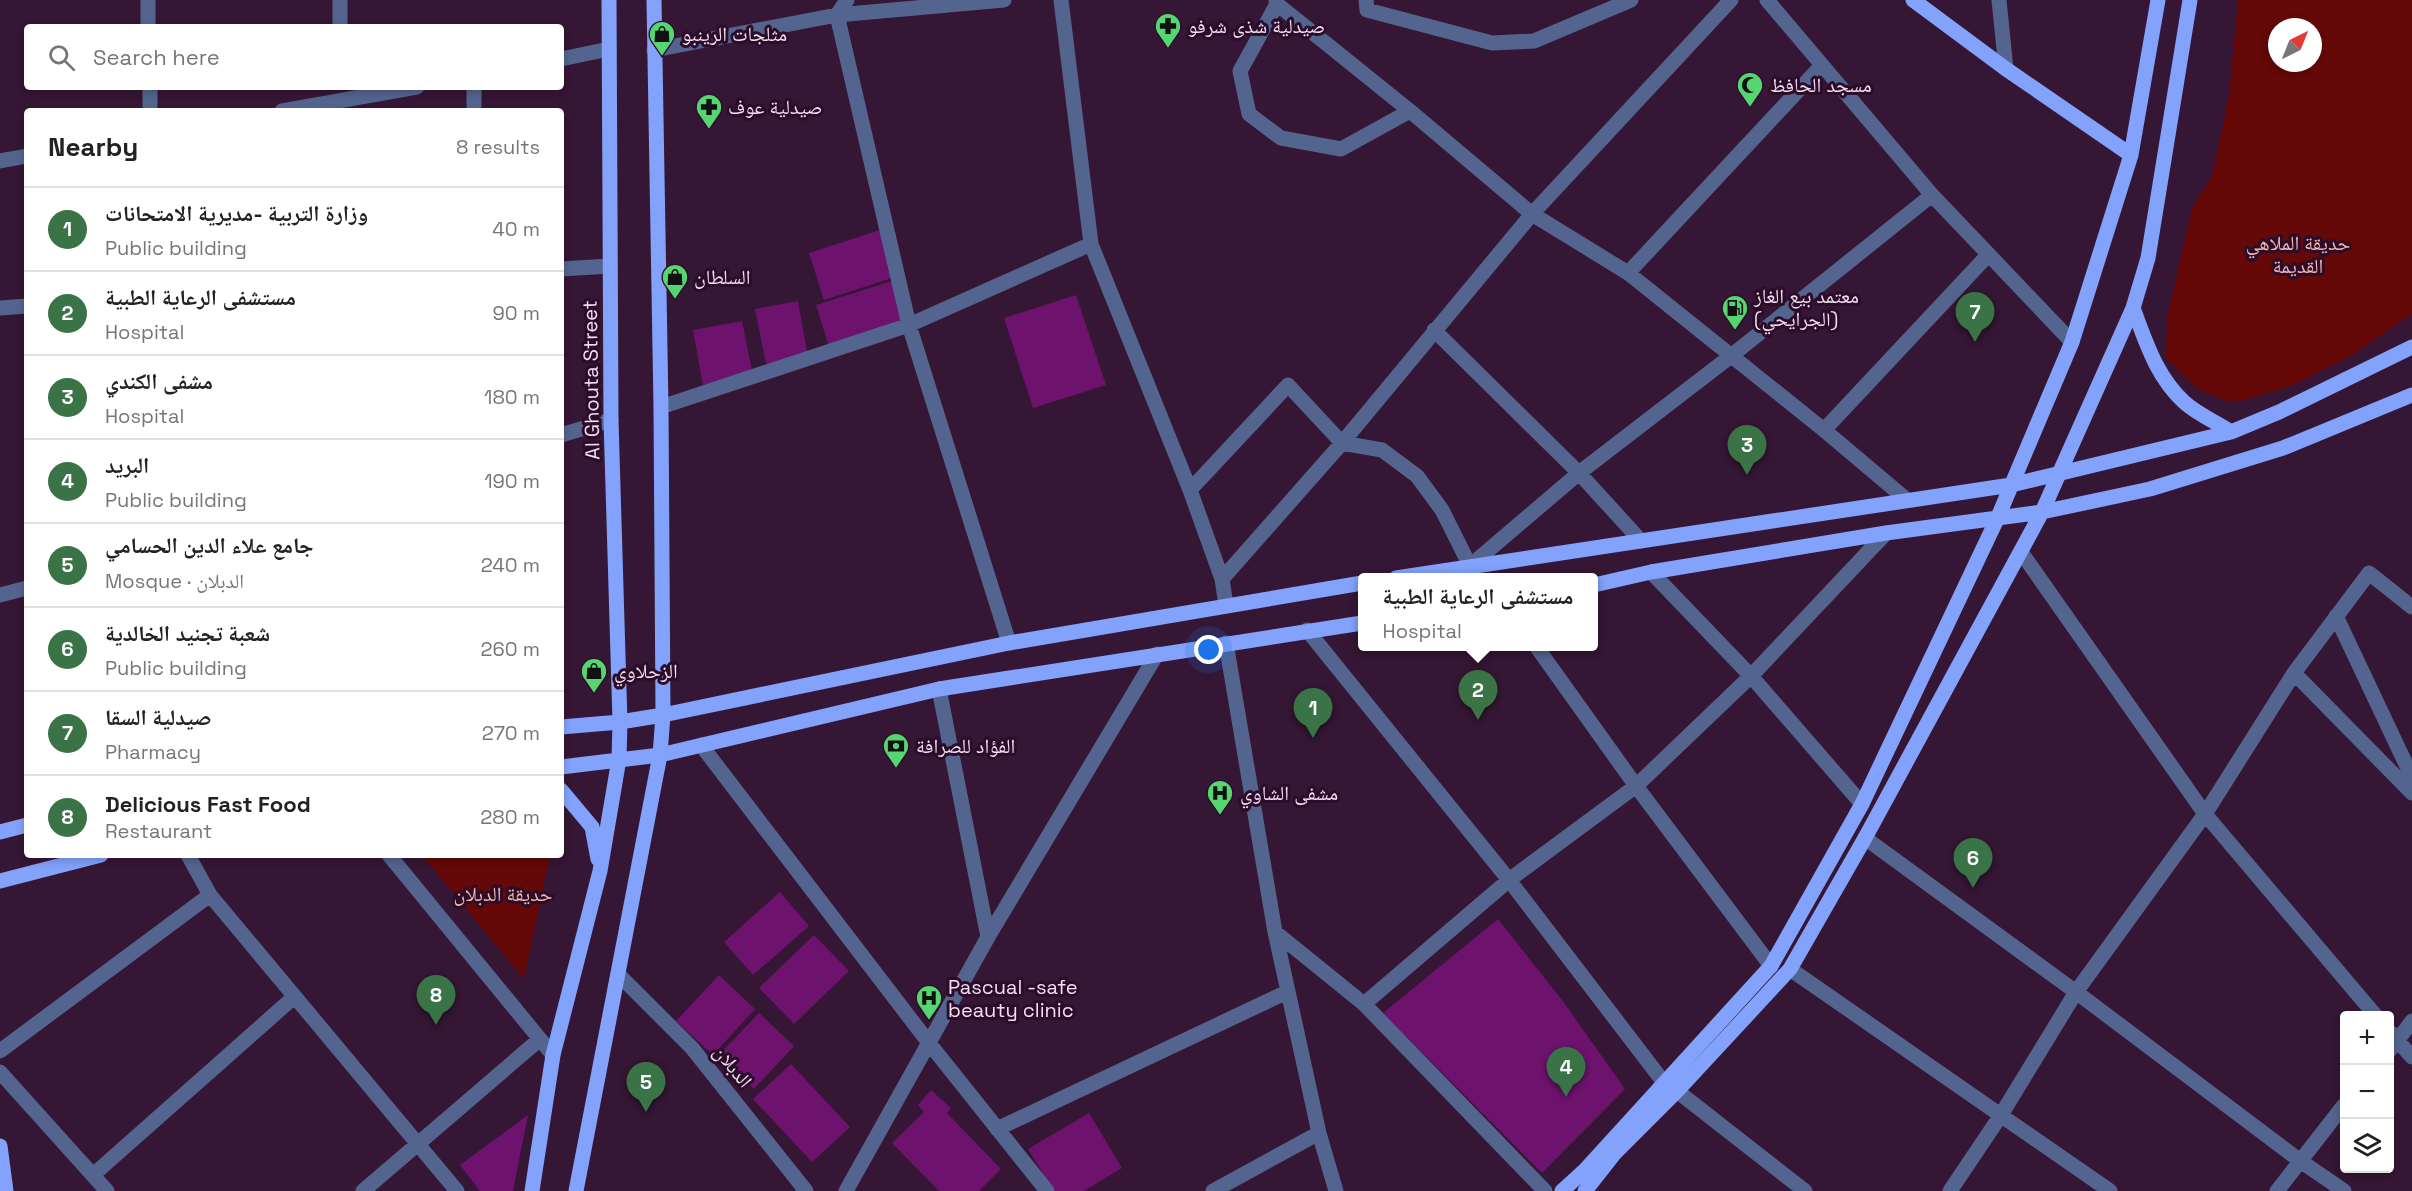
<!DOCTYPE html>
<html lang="en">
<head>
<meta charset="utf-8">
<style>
  :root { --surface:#fff; --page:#f6f6f6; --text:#222; --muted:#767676; --line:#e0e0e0; --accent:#397346 }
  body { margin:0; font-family:"Space Grotesk","Noto Naskh Arabic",sans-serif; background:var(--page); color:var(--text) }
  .controls { position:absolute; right:18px; bottom:18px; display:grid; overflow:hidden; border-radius:6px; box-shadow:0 3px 9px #0003 }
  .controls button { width:54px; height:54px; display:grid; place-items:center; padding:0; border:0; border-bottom:2px solid var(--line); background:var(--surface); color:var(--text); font:30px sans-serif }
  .compass { position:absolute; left:2268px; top:18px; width:54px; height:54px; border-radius:50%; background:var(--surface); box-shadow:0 3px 9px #0003; rotate:43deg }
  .you { position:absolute; left:1209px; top:650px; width:21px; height:21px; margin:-15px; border:4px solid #fff; border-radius:50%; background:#1a73e8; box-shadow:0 0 0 9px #1a73e833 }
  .badge { display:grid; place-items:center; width:39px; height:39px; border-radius:50%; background:var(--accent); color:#fff; font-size:20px; font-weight:700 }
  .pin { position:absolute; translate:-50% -50px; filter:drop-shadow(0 2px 3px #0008) }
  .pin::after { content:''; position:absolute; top:32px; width:21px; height:18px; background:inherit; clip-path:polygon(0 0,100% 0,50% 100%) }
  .popup { position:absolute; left:1358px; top:573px; width:240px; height:78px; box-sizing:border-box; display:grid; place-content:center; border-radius:6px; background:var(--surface); filter:drop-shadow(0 2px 4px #0005); font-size:20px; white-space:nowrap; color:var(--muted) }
  .popup b { font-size:22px; color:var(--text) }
  .popup::after { content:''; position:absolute; left:50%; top:100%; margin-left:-12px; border:12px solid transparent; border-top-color:var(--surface) }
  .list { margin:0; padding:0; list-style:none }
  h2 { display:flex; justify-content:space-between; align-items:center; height:78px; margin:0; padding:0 24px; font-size:26px }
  h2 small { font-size:20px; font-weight:400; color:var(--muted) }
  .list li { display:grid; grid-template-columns:39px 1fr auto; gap:18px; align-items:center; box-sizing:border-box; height:84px; padding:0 24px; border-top:2px solid var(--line) }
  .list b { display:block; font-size:22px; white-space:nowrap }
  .list p { margin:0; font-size:20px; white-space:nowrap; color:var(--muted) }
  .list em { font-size:20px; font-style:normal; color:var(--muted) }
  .icon { flex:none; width:33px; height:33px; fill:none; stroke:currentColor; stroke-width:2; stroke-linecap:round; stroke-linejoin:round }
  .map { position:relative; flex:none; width:2412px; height:1191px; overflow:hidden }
  .search { position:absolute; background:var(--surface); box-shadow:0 3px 9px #0003; left:24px; top:24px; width:540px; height:66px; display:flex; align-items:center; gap:15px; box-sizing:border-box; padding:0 21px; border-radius:6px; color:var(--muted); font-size:22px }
  .panel { position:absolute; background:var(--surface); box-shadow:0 3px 9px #0003; left:24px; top:108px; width:540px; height:750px; border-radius:6px }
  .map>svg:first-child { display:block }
  .green { fill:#640808; fill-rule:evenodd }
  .building { fill:#6d136e }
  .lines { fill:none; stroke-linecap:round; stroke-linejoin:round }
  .minor { stroke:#53648f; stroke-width:15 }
  .major { stroke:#82a2fb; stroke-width:15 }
  .labels { text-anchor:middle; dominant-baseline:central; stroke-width:6; stroke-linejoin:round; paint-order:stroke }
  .poi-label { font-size:20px; fill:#f3def2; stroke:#2b0d2a; text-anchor:start }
  .park-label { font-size:20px; fill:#f7b7ae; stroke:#2b0d2a }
  .street-label { font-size:20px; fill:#f3def2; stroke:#2b0d2a }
</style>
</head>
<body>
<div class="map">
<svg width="2412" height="1191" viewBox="0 0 2412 1191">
  <rect width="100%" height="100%" fill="#351634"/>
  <path class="green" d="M2238 0H2412V314L2349 357 2294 385 2249 399 2228 402 2196 388 2166 358 2167 318 2192 208 2212 176 2229 95ZM2277 27H2313V63H2277Z
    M422 855H550L524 979Z"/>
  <path class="building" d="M880 230 895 277 824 300 809 253Z
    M892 281 906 323 829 347 816 305Z
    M1076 295 1106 385 1033 408 1004 318Z
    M798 301 808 357 766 364 755 309Z
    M742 321 753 376 703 385 693 330Z
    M780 892 809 926 753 975 724 942Z
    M1498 919 1562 1000 1625 1089 1542 1173 1383 1013Z
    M814 935 849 971 794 1024 759 988Z
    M719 975 755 1009 713 1055 676 1021Z
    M759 1013 794 1046 754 1089 718 1056Z
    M791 1064 850 1127 812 1162 753 1099Z
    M931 1090 951 1108 947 1113 1001 1169 979 1191H939L892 1143 924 1112 918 1105Z
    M1089 1113 1122 1168 1084 1191H1054L1028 1149Z
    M528 1115 513 1191H480L460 1165Z"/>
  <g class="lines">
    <path class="minor" d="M148 0V27
      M340 0V27
      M847 0 837 15 909 325 1009 643
      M1061 0 1091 244
      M1276 0 1277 4 1410 111 1532 214 1628 273 1824 430 1907 500
      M1366 0 1367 10 1492 43 1534 41 1631 0
      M1767 0 1932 195 2072 342
      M1999 0 2006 69
      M1277 4 1240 71 1249 114 1281 138 1341 149 1410 111
      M654 50 837 15 1004 0
      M561 59 609 49
      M150 87V111
      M282 111 417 87
      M474 111V87
      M0 161 27 156
      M561 269 610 266
      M1628 273 1822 65
      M0 308 27 306
      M1434 330 1579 473 1641 541
      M661 407 909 325 1091 244 1190 490 1222 579 1226 605
      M1824 430 1988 255
      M561 435 611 420
      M1190 490 1288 385 1342 443 1382 450 1417 476 1442 510 1470 566 1579 473 1731 356 1932 195
      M2021 552 2205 814 2376 1016
      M1651 572 1751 676 1862 804
      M1222 579 1342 443 1532 214 1731 0
      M0 595 27 588
      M2336 616 2412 777
      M1307 630 1509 880 1665 1084
      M1226 643 1275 932 1364 1004 1545 1191
      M1536 646 1636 786 1771 966
      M2294 673 2412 793
      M939 689 988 937
      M701 745 929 1043 1047 1191
      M1865 838 2076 992 2299 1160 2344 1191
      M188 855 210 895 457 1191
      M389 855 553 1055
      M1275 932 1319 1133 1336 1191
      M1790 969 2110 1191
      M618 974 692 1048 806 1191
      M1364 1004 1509 880 1636 786 1751 676 1886 533
      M2390 1032 2412 1057
      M2390 1050 2412 1021
      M0 1051 210 895
      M0 1072 107 1191
      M1677 1091 1805 1191
      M997 1129 1287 992
      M93 1175 294 997
      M363 1191 540 1039
      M846 1191 988 937 1157 654
      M1213 1191 1319 1133
      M1950 1191 2001 1115 2076 992 2205 814 2294 673 2369 573 2412 607
      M2277 1191 2344 1105"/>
    <path class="major" d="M1913 0 2006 69 2131 155
      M2133 308C2146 342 2156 376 2184 402 2197 414 2216 422 2231 432
      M1396 578 2011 485 2231 432 2279 412 2412 347
      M1594 585 1651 572 1886 533 2042 512 2150 489 2283 448 2412 395
      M561 727 620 722 663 715 1009 643 1362 583
      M561 767 660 755 939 689 1362 623
      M561 790 592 827 598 859
      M0 832 27 825
      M0 881 101 855
      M0 1146 6 1191
      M532 1191 553 1055 600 871 619 759 620 722 611 420 609 0
      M576 1191 660 755 663 715 661 407 654 0
      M1562 1191 1585 1170 1771 966 1862 804 1998 517 2072 342 2131 155 2158 0
      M1585 1191 1614 1154 1677 1091 1790 969 1865 838 2042 512 2133 308 2148 258 2190 0"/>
  </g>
  <defs>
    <g id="pharmacy-pin" transform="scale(1.35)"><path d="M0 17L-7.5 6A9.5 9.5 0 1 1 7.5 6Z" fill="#55d671" stroke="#2b0d2a"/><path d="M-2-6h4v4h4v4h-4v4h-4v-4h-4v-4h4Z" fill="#111"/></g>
    <g id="shop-pin" transform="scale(1.35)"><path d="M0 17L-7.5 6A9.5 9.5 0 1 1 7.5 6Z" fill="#55d671" stroke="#2b0d2a"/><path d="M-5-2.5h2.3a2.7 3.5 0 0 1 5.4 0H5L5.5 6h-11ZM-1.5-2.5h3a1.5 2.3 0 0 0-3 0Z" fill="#111"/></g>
    <g id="mosque-pin" transform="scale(1.35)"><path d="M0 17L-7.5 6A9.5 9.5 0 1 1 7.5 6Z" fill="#55d671" stroke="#2b0d2a"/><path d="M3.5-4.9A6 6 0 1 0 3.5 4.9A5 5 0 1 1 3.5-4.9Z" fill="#111"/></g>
    <g id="fuel-pin" transform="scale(1.35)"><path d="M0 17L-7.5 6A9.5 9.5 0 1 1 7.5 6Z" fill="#55d671" stroke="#2b0d2a"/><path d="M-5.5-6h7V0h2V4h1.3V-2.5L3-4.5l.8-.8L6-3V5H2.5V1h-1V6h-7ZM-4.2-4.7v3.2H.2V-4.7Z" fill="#111"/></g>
    <g id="bank-pin" transform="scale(1.35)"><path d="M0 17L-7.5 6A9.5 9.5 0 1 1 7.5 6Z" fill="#55d671" stroke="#2b0d2a"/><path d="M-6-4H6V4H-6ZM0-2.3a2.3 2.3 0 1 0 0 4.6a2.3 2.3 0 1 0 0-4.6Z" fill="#111"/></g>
    <g id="hospital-pin" transform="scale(1.35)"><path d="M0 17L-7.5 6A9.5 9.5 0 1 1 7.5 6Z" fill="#55d671" stroke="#2b0d2a"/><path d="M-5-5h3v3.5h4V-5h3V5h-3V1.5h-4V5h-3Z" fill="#111"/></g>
  </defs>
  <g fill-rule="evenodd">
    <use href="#pharmacy-pin" x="1168" y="26"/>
    <use href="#shop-pin" x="662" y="34"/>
    <use href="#mosque-pin" x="1750" y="85"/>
    <use href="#pharmacy-pin" x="709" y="107"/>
    <use href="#shop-pin" x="675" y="277"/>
    <use href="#fuel-pin" x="1735" y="308"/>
    <use href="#shop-pin" x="594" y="671"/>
    <use href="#bank-pin" x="896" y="746"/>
    <use href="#hospital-pin" x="1220" y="793"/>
    <use href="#hospital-pin" x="929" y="998"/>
  </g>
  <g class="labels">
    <g class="poi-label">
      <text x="1188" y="26">صيدلية شذى شرفو</text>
      <text x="682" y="34">مثلجات الرينبو</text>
      <text x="1770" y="85">مسجد الحافظ</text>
      <text x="728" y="107">صيدلية عوف</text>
      <text x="694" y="277">السلطان</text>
      <text x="1754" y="296">معتمد بيع الغاز<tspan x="1754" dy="23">(الجرايحي)</tspan></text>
      <text x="614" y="671">الزحلاوي</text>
      <text x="916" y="746">الفؤاد للصرافة</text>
      <text x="1240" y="793">مشفى الشاوي</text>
      <text x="948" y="987">Pascual -safe<tspan x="948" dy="23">beauty clinic</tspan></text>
    </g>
    <g class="park-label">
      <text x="2298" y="243">حديقة الملاهي<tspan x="2298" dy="23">القديمة</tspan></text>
      <text x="503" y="894">حديقة الدبلان</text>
    </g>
    <g class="street-label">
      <text transform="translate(591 380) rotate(-91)">Al Ghouta Street</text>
      <text transform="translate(733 1066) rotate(51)">الدبلان</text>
    </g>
  </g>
</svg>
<div class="controls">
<button>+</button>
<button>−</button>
<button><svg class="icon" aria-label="layers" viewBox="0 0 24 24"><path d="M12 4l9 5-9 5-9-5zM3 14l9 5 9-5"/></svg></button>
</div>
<svg class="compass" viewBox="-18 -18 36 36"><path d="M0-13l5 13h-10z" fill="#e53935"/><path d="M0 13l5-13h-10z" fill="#767676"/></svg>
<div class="you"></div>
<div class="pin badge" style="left:1313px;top:738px">1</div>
<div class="pin badge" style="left:1478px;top:720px">2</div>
<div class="popup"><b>مستشفى الرعاية الطبية</b>Hospital</div>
<div class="pin badge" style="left:1747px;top:475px">3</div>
<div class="pin badge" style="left:1566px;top:1097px">4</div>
<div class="pin badge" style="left:646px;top:1112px">5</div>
<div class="pin badge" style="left:1973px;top:888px">6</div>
<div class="pin badge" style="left:1975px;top:342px">7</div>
<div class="pin badge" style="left:436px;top:1025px">8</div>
<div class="search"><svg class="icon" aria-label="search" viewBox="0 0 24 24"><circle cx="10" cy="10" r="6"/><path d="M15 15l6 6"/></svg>Search here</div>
<section class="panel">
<h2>Nearby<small>8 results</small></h2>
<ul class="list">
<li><span class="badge">1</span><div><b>وزارة التربية -مديرية الامتحانات</b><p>Public building</p></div><em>40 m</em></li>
<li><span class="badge">2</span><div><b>مستشفى الرعاية الطبية</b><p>Hospital</p></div><em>90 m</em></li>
<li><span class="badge">3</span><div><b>مشفى الكندي</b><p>Hospital</p></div><em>180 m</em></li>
<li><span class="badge">4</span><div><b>البريد</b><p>Public building</p></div><em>190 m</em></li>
<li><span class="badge">5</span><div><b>جامع علاء الدين الحسامي</b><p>Mosque · الدبلان</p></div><em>240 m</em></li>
<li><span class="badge">6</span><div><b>شعبة تجنيد الخالدية</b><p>Public building</p></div><em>260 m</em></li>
<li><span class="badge">7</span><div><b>صيدلية السقا</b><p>Pharmacy</p></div><em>270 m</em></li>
<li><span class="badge">8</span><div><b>Delicious Fast Food</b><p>Restaurant</p></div><em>280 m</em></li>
</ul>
</section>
</div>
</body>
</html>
